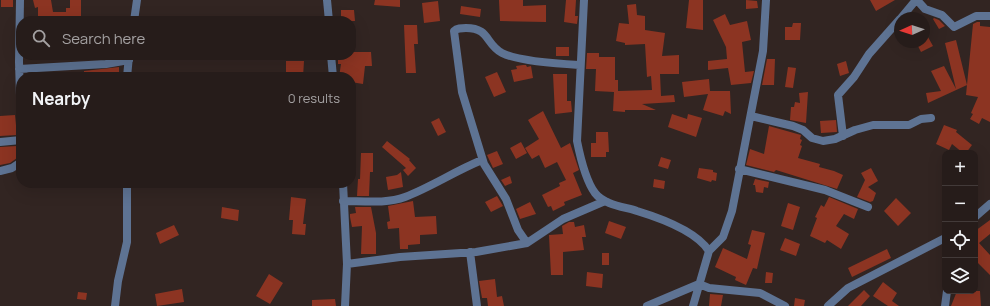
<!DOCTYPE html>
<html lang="en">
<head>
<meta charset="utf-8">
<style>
  :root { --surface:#261c1a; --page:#2e2523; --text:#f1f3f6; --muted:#a4a1a2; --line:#423a39 }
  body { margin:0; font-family:Manrope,sans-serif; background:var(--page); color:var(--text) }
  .controls { position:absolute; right:12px; bottom:12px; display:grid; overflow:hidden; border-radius:8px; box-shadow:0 4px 16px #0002 }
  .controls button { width:36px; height:36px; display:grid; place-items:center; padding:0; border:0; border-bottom:1px solid var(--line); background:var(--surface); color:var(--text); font:20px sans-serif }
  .compass { position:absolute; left:894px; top:12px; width:36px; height:36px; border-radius:50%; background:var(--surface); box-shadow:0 4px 16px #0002; rotate:267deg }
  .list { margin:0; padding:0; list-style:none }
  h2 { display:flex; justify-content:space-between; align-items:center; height:52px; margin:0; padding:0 16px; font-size:17px }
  h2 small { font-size:13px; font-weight:400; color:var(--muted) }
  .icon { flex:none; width:22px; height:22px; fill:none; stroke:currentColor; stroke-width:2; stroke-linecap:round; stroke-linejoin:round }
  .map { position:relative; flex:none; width:990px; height:306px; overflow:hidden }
  .search { position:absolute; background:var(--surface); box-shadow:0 4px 16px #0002; left:16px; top:16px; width:340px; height:44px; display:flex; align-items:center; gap:10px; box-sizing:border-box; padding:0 14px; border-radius:16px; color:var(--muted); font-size:15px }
  .panel { position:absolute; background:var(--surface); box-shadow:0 4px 16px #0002; left:16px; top:72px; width:340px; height:116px; border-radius:16px }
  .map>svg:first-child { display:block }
  .building { fill:#8c3422 }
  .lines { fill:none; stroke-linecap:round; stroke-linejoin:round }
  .minor { stroke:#5e7393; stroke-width:8 }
</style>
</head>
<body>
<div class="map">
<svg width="990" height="306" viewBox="0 0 990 306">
  <rect width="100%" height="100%" fill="#322522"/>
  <path class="building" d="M1 0H13V7H1Z
    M33 0H51L53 12H66V8H70V0H81V21H38V7L35 8Z
    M375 0H400V7L374 5Z
    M499 0H523V6L546 5V22L500 21Z
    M566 0H576L575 16H578L577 24 564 22Z
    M689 0H703V30L686 28Z
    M746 0 757 1 758 8 746 9Z
    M870 0H895L876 11Z
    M438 1 440 21 424 23 422 3Z
    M636 4 637 15 645 16V30L665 33 662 56 679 55V74H660L661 96 674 95 675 102 642 104 656 110H625V112L613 111 614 92 595 91 596 69H586L587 53H599V57H615V80H618V91L652 90 651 76 647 77 645 44 625 45V43L616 41 619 23 629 24 627 5Z
    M461 6 481 9 480 17 460 14Z
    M341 10H354L355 21H341Z
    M725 14 730 25 747 21 751 40 742 42 745 72 754 71 751 83 731 85 728 68 708 70V61L727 59 726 47 713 20Z
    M934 18 939 20 945 26 939 29 933 19Z
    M977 22H980V26L990 27V122L982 118 979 124 970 119 973 114 971 113 978 97 966 95 973 24Z
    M793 23H801L800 40H785V27H792Z
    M404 25H417L418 44H414L416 73H406Z
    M924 30 933 46 921 52 916 42H924Z
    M956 40 967 85 928 103 926 93 941 91 931 71 944 66 956 89 945 43Z
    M556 47H569V56H556Z
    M352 52H371L372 66H365L363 84 351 82V77H339L341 64H338V55H352Z
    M55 55H80V60L55 59Z
    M767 59H775L774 85H762Z
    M286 61H304L303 77H286Z
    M846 61 849 73 840 76 837 64Z
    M523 65H526L527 67 531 66 533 78 514 82 511 70 517 69 516 66Z
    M119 67V77H84V71Z
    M788 67 796 68 793 88 785 87Z
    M497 72 506 92 494 97 485 77Z
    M553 74H567V101H571L572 112 555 114Z
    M709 79 710 91H730L731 114 725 111 723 116 703 110 708 94 684 97 682 82Z
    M808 92 806 123 790 120 791 107H794L795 102 800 103 799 93Z
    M543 111 561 148 570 143 579 170 573 173 582 195 564 202 565 205 553 211 551 206 548 207 542 195 560 186 559 183 566 180 557 162 545 168 539 155 532 159 525 148 539 139 528 120Z
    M672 114 687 119 688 114 702 118 696 137 668 127Z
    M15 115 17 135 0 136V116Z
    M439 118 446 132 438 136 431 122Z
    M836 120 837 132 821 133 820 121Z
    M944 125 957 130 956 132 972 145 966 153H963L952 144 949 150 936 144Z
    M769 126 801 135 800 139 802 140 800 145 802 146 798 158 820 164 819 167 834 171 843 175 837 189 776 170 774 172 746 165 750 149 764 154Z
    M596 132H608L609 152H606V157H591V143H596Z
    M387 141 410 159 409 160 416 168 408 176 403 170 406 168 382 147Z
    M521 142 527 153 516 159 510 148Z
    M17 146V158L10 163 0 165V147Z
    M497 151 503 164 493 168 487 155Z
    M361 153H373V172H370L369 196H357L358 179H360Z
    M661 157 671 160 668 169 658 166Z
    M699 168 713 170V172L717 173 716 181 712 180 711 182 697 178Z
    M871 168 878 181 868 187 876 193 873 201 870 202 857 197 865 180 861 173Z
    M401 172 403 187 388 190 386 177 397 175Z
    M510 176 512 183 505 186 501 180Z
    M654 179 665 181 664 189 653 187Z
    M755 179 769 182 768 188 764 187 763 193 756 192 755 185H753Z
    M497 196 503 206 491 212 485 202Z
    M291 197 306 199 303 224H306L305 235 292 234 293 220H289Z
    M829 197 858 209 854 219 844 214 836 226 849 234 841 249 827 240 825 243 810 236 817 218 815 217 821 205 824 207Z
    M896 198 911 213 898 226 884 211Z
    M413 201 415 217 436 216 437 234 420 235V244L408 245V249H400L399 228 388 229 387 222 390 221 388 206Z
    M530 202 536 214 520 219 516 209Z
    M788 203 800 207 793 230 781 226Z
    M222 207 239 210 238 221 221 218Z
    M355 207H371L376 233V254H361L362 226 352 227 350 217V214L356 213Z
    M990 220V234L979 243 990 255V275L975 260V231Z
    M609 221 626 227 621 239 605 233Z
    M569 222H574L575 227 584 225 586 237H582L584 250 563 252V275H551L549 235 563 234 562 226Z
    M174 225 179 235 160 244 156 233Z
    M752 230 765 233 757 269 753 268 746 285 735 280 736 277 715 267 723 248 747 259 751 245 748 244Z
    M785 238 800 244 796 256 780 250Z
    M887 249 891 258 852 277 848 268Z
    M602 253H609V265H602Z
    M587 272 603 274 602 288 586 286Z
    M766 272 773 273 772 283H765Z
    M269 274 283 283 270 304 256 296Z
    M495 279 497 297 502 296 504 306H488L487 298H482L479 281Z
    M883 282 897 293 892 301 899 306H888L873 296Z
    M182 289 184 302 157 306 155 294Z
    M864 290 870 296 861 306H848Z
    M957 291H980L981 306H951Z
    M78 292 87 293 86 300 77 299Z
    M710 294 723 295 721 306H709Z
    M795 298 805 300 804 306H794Z
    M335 299 336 306H312V300Z"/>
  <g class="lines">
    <path class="minor" d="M20 0 19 62 21 129
      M327 0 329 21
      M584 0 577 141C580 156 586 181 595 193 604 205 625 207 637 211 660 218 696 231 709 251
      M917 0 925 9 942 15 954 27 976 16H990
      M901 18 916 0
      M134 21 137 0
      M331 55 333 77
      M19 69 106 64 129 60
      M127 77 129 56
      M751 116 793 126 803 130 812 138 823 141 835 139 855 130 873 125H909L921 119 931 118
      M843 136 838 95 854 77 869 54 900 19
      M0 142 21 140
      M739 169 825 190 868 207
      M0 171 12 168 21 162
      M343 183 347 264 345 306
      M343 201C362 201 387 204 405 197 431 187 455 171 482 160
      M975 217 990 204
      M527 243 518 230 506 199 484 164 462 92 454 31C457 28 461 28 466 28 490 28 485 44 502 53 518 61 561 64 579 65
      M470 252 477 306
      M347 264 400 257 476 252 527 243 563 219 605 201
      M115 306 118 281 127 242V183
      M647 306 699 284 709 288 760 293 785 306
      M693 306 709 251 723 237 732 211 763 51 766 0
      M828 306 848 288 945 238
      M945 306 947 291"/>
  </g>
</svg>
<div class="controls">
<button>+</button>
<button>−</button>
<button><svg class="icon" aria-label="locate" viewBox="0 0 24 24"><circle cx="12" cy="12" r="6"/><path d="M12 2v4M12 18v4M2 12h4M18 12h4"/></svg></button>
<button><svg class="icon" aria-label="layers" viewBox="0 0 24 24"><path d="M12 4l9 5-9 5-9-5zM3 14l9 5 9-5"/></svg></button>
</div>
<svg class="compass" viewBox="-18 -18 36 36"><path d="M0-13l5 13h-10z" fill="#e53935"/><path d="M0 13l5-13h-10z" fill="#a4a1a2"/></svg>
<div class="search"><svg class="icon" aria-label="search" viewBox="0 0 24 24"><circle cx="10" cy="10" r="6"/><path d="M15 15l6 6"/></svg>Search here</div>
<section class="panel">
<h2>Nearby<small>0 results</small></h2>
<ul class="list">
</ul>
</section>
</div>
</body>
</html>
